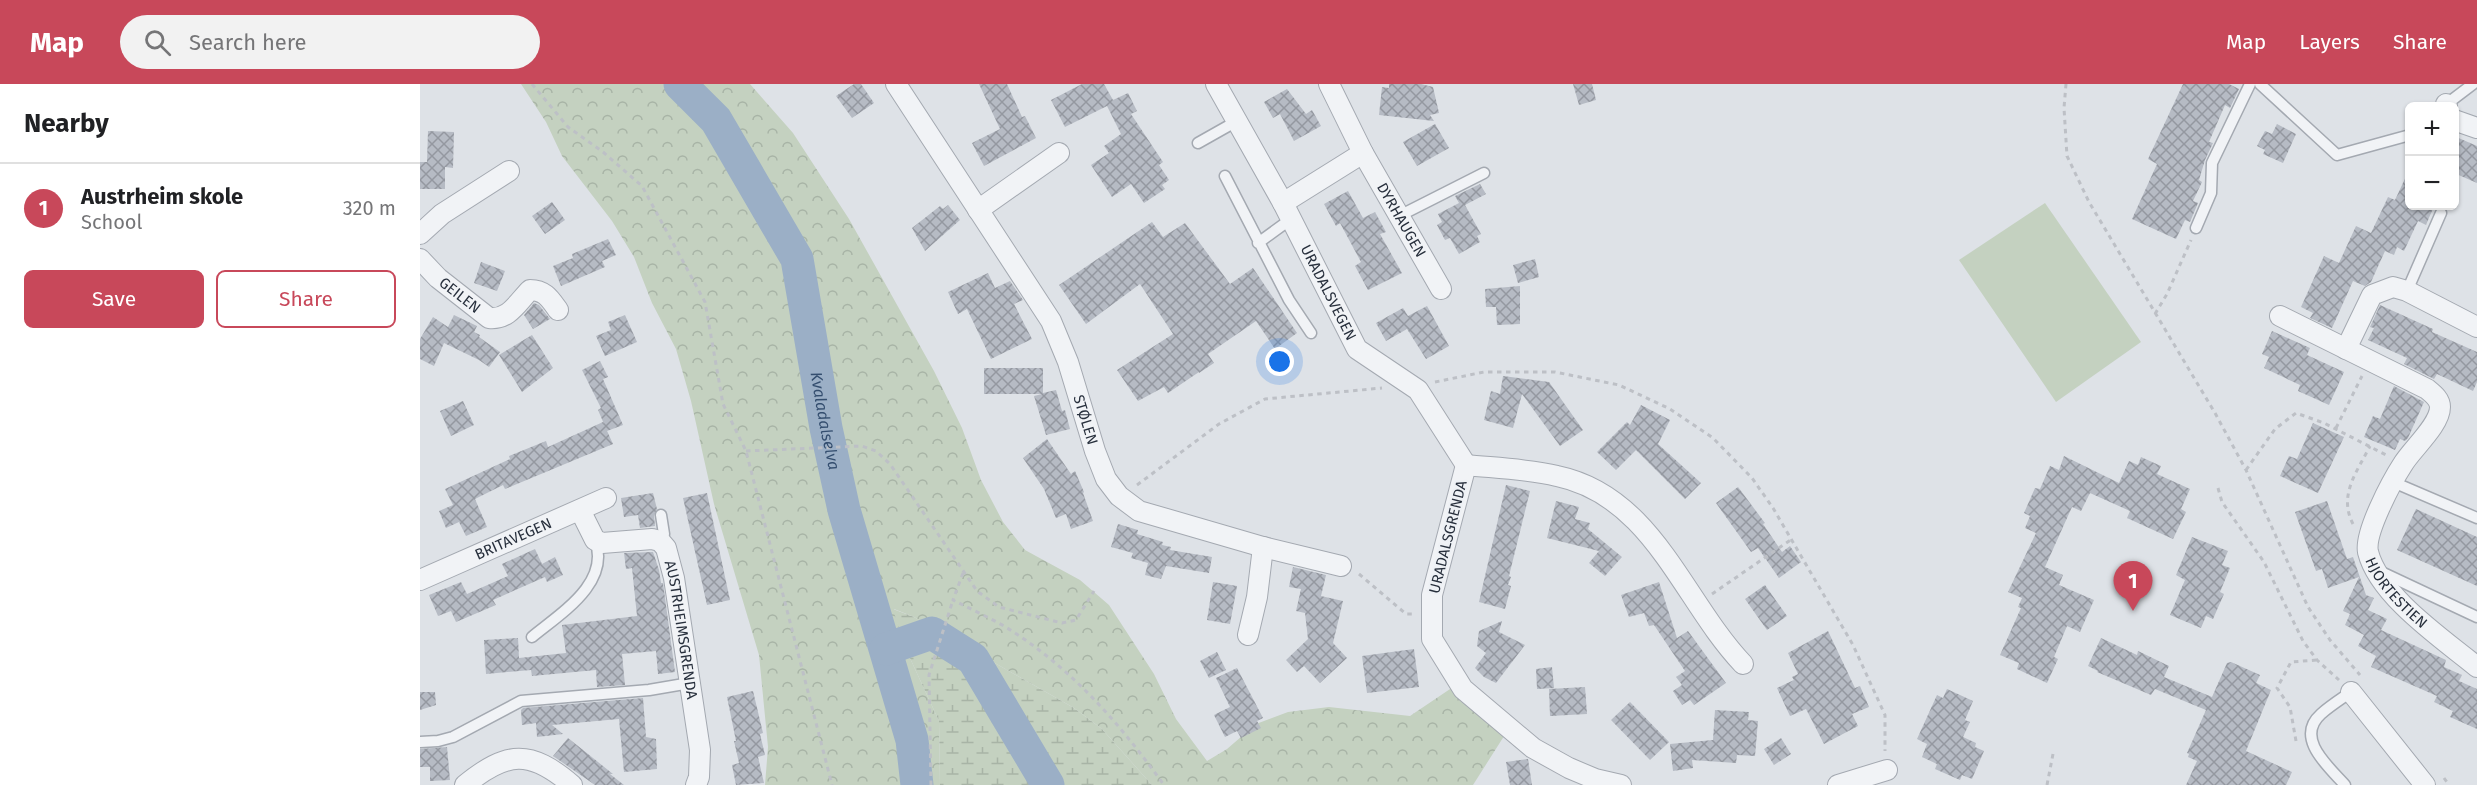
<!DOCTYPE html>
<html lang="en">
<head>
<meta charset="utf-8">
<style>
  :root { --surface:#fff; --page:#f2f2f2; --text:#202124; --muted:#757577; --line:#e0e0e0; --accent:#c8485a }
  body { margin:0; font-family:"Fira Sans",sans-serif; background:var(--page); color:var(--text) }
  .controls { position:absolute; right:18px; top:18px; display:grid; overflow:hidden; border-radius:9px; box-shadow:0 2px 4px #0004 }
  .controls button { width:54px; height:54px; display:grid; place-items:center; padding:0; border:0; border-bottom:2px solid var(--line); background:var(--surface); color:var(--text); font:30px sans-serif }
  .you { position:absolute; left:860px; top:278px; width:21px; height:21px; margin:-15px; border:4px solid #fff; border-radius:50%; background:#1a73e8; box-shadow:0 0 0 9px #1a73e833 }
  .badge { display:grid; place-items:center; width:39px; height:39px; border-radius:50%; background:var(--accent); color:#fff; font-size:20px; font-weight:700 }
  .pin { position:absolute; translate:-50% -50px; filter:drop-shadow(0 2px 3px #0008) }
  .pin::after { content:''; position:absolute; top:32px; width:21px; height:18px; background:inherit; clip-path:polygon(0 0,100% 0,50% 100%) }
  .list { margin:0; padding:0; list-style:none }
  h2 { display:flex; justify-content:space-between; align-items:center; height:78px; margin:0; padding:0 24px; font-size:26px }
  h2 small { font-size:20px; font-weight:400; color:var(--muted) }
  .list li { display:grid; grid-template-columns:39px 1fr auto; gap:18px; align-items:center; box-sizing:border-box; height:90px; padding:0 24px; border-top:2px solid var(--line) }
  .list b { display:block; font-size:22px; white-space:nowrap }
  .list p { margin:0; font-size:20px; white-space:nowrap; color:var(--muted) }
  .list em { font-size:20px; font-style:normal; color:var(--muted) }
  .actions { display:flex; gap:12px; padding:18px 24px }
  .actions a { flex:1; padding:14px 0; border:2px solid var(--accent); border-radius:9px; text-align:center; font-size:21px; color:var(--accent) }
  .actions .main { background:var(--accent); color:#fff }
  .icon { flex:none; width:33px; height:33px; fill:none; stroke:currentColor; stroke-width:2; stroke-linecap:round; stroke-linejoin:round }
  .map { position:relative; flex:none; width:2057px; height:701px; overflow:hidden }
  header { display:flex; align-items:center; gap:36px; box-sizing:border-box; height:84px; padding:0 30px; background:var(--accent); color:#fff }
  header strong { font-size:28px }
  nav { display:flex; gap:33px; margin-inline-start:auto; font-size:21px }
  .search { width:420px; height:54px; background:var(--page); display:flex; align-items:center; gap:15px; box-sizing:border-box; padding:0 21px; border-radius:33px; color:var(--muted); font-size:22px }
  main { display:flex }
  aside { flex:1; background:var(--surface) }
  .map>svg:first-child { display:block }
  .forest { fill:url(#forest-crowns) }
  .wetland { fill:url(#wetland-marsh) }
  .pitch { fill:#c4d1c0 }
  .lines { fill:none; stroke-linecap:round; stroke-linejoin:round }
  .river { stroke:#9bafc6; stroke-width:33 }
  .building { fill:url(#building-cross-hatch) }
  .service-casing { stroke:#a4a9b1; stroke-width:13 }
  .minor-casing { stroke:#a4a9b1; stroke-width:22 }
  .path { stroke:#bdc0c6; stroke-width:3; stroke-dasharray:4.5 4.5; stroke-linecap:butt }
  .service { stroke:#f1f3f6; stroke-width:10 }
  .minor { stroke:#f1f3f6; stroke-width:20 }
  .labels { text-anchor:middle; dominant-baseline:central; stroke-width:4.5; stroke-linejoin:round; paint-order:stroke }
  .street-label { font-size:15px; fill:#28303d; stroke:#eef1f5 }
  .water-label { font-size:16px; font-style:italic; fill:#344e6f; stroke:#eef1f5 }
</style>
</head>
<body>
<header>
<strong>Map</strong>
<div class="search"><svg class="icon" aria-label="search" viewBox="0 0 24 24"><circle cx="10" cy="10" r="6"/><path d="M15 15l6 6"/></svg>Search here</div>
<nav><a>Map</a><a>Layers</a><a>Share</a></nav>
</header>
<main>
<aside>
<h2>Nearby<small></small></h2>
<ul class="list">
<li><span class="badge">1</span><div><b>Austrheim skole</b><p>School</p></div><em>320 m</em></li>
</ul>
<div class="actions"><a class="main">Save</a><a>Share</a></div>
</aside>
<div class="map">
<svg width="2057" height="701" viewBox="0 0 2057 701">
  <defs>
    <pattern id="forest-crowns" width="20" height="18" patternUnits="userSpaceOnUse" patternTransform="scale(1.5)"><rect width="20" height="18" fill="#c4d1c0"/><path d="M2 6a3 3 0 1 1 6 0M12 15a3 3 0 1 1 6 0" fill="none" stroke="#a8b4a6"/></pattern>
    <pattern id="wetland-marsh" width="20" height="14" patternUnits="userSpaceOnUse" patternTransform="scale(1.5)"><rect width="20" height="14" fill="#c4d1c0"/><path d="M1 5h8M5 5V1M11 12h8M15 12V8" fill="none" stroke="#a8b4a6"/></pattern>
    <pattern id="building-cross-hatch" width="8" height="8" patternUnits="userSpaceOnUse" patternTransform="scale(1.5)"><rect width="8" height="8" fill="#b6bbc4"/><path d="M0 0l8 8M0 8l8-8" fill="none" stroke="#9498a0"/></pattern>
  </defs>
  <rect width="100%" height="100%" fill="#dee2e7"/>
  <path class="forest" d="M101 0H330L373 49 429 135 514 287 542 344 561 396 583 438 605 466 660 496 689 521 734 590 756 635 787 677 807 665 836 640 868 628 909 623 990 632 1036 601 1086 649 1053 701H732L682 645 654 624 494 533 474 525 483 559 519 637 520 701H345L348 663 339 571 294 420 271 317 256 265 232 219 214 173 192 137 142 72 126 38Z"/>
  <path class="wetland" d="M473 525 494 533 654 624 682 645 732 701H520L519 637 483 559Z"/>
  <path class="pitch" d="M1625 119 1721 258 1636 318 1539 176Z"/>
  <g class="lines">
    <g class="river">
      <path id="s1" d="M260 0 296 36 377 175 406 344 424 426 492 656 497 701"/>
      <path d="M466 565 512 549 553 575 628 701"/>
    </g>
  </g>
  <path class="building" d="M434 0H441L454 19 432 34 416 12Z
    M559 0H587L602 33 605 32 616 54 564 82 552 59 580 45Z
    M662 0H684L693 16 708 9 717 27 711 30 743 78 739 81 749 96 742 101 745 105 724 119 711 100 692 113 671 81 689 69 684 62 701 50 687 22 645 43 631 16Z
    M969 0H1001L1013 3 1019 29 1010 31 1014 37 959 31 962 3 969 4Z
    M1153 0H1172L1176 16 1159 21Z
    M1763 0H1809L1819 5 1810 24 1805 21 1789 58 1793 59 1785 76 1779 96 1782 98 1773 117 1778 119 1770 138 1765 136 1756 155 1712 135 1737 80 1728 75Z
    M867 5 886 30 892 26 901 42 874 57 860 30 853 34 844 18Z
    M1015 40 1029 64 997 82 983 58Z
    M1857 40 1876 50 1863 79 1843 70 1845 66 1837 62 1845 47 1852 50Z
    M8 47 34 48 33 84 25 83V105H0V78H7Z
    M2034 52 2057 62V99L2034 89Z
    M1989 86V122H2014L2006 141 1998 137 1984 167 1977 163 1974 171 1965 167 1951 198 1945 202 1933 197 1912 244 1890 234 1893 229 1881 223 1904 172 1919 179 1936 142 1951 149 1968 113 1975 116Z
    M1060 100 1066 110 1045 121 1061 150 1057 152 1060 158 1039 170 1030 154 1025 156 1017 141 1022 138 1018 130 1039 119 1035 112Z
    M928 107 943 134 955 128 966 148 960 150 982 189 948 206 935 182 941 178 920 139 916 142 904 120Z
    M132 118 145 136 125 150 112 132Z
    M528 121 540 136 505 167 492 144 520 122 523 125Z
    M732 138 743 153 765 139 810 200 833 184 877 249 855 265 836 237 788 270 794 279 779 289V288L748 309 744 303 718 317 697 286 753 250 720 200 666 240 639 201Z
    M188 155 196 171 182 177 185 183 141 202 133 182 153 174 152 170Z
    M1115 175 1119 193 1098 199 1093 181Z
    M61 178 85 187 77 207 54 199Z
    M568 189 575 204 590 197 603 216 594 220 612 255 571 275 547 225 538 230 528 208Z
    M1100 202V240L1077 241 1076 223H1066L1065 205Z
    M114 219 119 221 130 235 113 245 104 231Z
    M1960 221 2013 245 2012 248 2057 268V298L2053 307 2017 290 2014 295 1984 280 1987 274 1948 256 1954 244 1950 243Z
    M1007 222 1029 262 1006 275 987 245 966 257 956 239 983 224 988 232Z
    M34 231 57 242 54 248 60 251 59 253 80 268 69 283 59 276 24 259 14 282 0 275V255L13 233 28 243Z
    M205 231 217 258 185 272 176 252 191 246 188 238Z
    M1852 247 1890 264 1887 271 1924 288 1909 321 1878 307 1880 301 1844 284 1849 273 1842 270Z
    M112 251 133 284 102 308 79 271Z
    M180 277 188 293 183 295 203 341 187 347 178 326 181 324 162 286Z
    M564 284H623V309L636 306 642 327 645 326 650 345 626 351 614 312 622 310H564Z
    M1083 292 1129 298 1163 346 1140 362 1102 310 1093 344 1064 336 1071 307 1080 310Z
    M1974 302 2004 318 1988 354 1985 357 1980 355 1975 366 1944 353 1953 332 1960 335Z
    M43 317 54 341 31 352 20 327Z
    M1221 321 1250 336 1238 360 1281 399 1265 415 1216 366 1196 386 1177 368 1207 338 1210 341Z
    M183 338 193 360 85 405 83 401 55 415 67 443 46 452 39 438 26 444 19 427 33 421 25 405 90 375 89 372 126 357 128 363Z
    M1893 339 1924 353 1898 409 1860 392 1869 372 1877 375Z
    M627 355 651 390 655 387 664 408 663 409 673 437 651 445 646 430 636 434 624 405 603 374Z
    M1644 372 1699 399 1709 377 1718 381 1721 373 1741 382 1737 390 1770 405 1761 425 1766 428 1753 455 1707 434 1710 427 1670 409 1661 427 1652 423 1625 483 1643 491 1639 501 1674 516 1660 548 1647 542 1634 573 1638 575 1627 599 1597 585 1599 579 1580 571 1601 524 1598 523 1602 514 1588 508 1616 449 1605 444 1610 432 1604 429 1615 404 1620 405 1630 382 1639 386Z
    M1086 401 1110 407 1089 492 1091 493 1088 501 1091 502 1085 525 1059 518Z
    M1318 403 1345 439 1343 440 1362 468 1370 462 1381 478 1359 494 1338 464 1331 468 1296 419Z
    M233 409 237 425 234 432 235 442 220 444 218 431 204 433 201 414Z
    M287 409 310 516 287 521 263 414Z
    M1136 417 1159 423 1155 435 1170 439 1168 445 1202 473 1185 492 1169 479 1179 467 1127 454Z
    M1907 417 1927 475 1933 473 1946 511 1954 514 1948 526 1967 535 1961 546 2026 576 2024 583 2042 591 2039 597 2057 605V645L2030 633 2033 627 2014 618 2017 612 1951 583 1956 572 1938 562 1944 551 1925 541 1930 530 1923 527 1939 493 1908 504 1902 485 1896 487 1875 428Z
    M1996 425 2057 453V502L1977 466Z
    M698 440 718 446 717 450 743 458 742 461 751 463 750 466 792 473 789 489 746 482 741 495 725 491 728 479 711 474 713 469 691 463Z
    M1772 453 1808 467 1802 481 1810 484 1800 508 1804 510 1793 535 1786 532 1781 544 1750 531 1765 496 1756 491Z
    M115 465 122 480 135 473 143 491 127 498 125 493 73 516 76 521 36 538 31 527 18 532 9 511 41 498 47 510 88 492 82 480Z
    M233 468 239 486 241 499H243L255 588 238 590 236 567 202 570 205 601 177 603 176 586 112 592 111 586 66 590 64 556 98 554 99 574 146 569 142 541 217 532 212 484 206 485 204 469Z
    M873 483 906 491 901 512 923 517 913 559 927 574 900 599 884 582 877 588 866 576 888 555 885 529 876 527 881 505 869 503Z
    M793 498 817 502 810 540 787 536Z
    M1239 498 1257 554 1268 547 1306 599 1274 621 1270 616 1262 621 1253 607 1262 601 1256 593 1265 587 1234 541 1229 542 1224 529 1209 533 1201 511Z
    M1345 501 1367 532 1347 546 1325 515Z
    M1082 537 1079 548 1105 561 1076 599 1064 593 1055 584 1066 569 1057 562 1059 547Z
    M1408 547 1435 604 1440 602 1449 623 1432 630 1438 642 1404 660 1386 625 1370 632 1357 604 1374 596 1372 593 1378 590 1368 569Z
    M1681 554 1717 571 1718 567 1749 582 1744 593 1792 613 1807 579 1811 578 1840 591 1836 599 1851 606 1826 667 1872 688 1866 701H1766L1777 677 1768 673 1769 670 1767 669 1786 626 1735 605 1731 611 1677 588 1678 587 1668 582Z
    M994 565 999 603 947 609 942 572Z
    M797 568 806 586 789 594 780 577Z
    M1132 583 1134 604 1117 605 1116 585Z
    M817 584 843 634 837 637 841 644 821 654 817 647 805 653 794 631 810 623 796 594Z
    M1165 603 1167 630 1130 632 1129 605Z
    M1527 605 1553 617 1545 636 1550 638 1543 653 1556 659 1555 663 1564 667 1552 695 1542 691 1540 696 1515 685 1517 680 1502 673 1507 660 1497 655 1517 611 1523 614Z
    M333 607 343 649 340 650 345 671 338 673 344 699 316 701 312 681 319 679 314 657H316L307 613Z
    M0 608H15L16 621 0 626Z
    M223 614 226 653 236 655 237 685 204 688 199 635 132 641 143 650 117 653 116 639 102 641 101 626 103 624Z
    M1210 618 1249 658 1230 676 1191 636Z
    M1295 626 1329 628 1328 636 1338 637 1335 672 1317 671 1316 679 1272 676 1273 684 1253 687 1250 660 1293 656Z
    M148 654 193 690H190L204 701H175L133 672Z
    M1361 654 1371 670 1354 681 1344 665Z
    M27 663 30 696 10 697V683H0V665Z
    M1108 675 1112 701H1090L1086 678Z"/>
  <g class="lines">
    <g class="service-casing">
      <path id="service" d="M1840 0 1917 71 1990 51
        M2024 22 2053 0
        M778 59 817 37
        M805 92 869 216 891 249
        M979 132 1064 89
        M1776 144 1791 109 1792 79 1830 0
        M838 159 871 135
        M1987 207 2021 129
        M1973 398 2057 434
        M240 457 244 450 241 431
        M1959 487 2057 533
        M112 553C141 529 191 499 175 456
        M0 658 18 657 33 653 101 617 229 606 270 599
        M1925 701C1909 683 1874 654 1901 630 1910 622 1921 615 1931 608"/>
    </g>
    <g class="minor-casing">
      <g id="minor">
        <path id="s2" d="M476 0 631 237 648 278 675 367 686 395 699 412 719 427 843 463 921 482"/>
        <path id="s3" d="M796 0 863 119 937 265 998 306 1046 381"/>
        <path id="s4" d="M909 0 943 69 1021 205"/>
        <path d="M2026 20 2027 22"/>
        <path d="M2034 36 2057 44"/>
        <path d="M863 119 943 69"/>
        <path d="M558 126 639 69"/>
        <path d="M0 150 22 130 89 87"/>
        <path id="s5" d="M0 175 18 194 69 234C89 236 97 219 110 206 125 206 130 215 138 226"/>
        <path id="s6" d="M1860 232 2007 305C2013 310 2020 315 2020 323 2020 341 1992 365 1983 380 1972 397 1944 449 1948 468 1959 512 2023 555 2057 583"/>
        <path d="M1926 265 1952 211 1973 203 1987 207 2057 243"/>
        <path d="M1046 381 1012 511V555L1043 605 1113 664 1149 684 1175 695 1201 701"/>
        <path d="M1046 381C1076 384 1108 385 1137 392 1233 412 1263 517 1323 580"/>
        <path id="s7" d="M160 426 175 456 182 459 232 455 240 457 246 464 254 494 280 666 279 693 276 701"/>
        <path id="s8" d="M0 496 186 414"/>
        <path d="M828 551 837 513 843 463"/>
        <path d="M1931 608 2005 701"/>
        <path d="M45 701C87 667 110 665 152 701"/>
        <path d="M1418 701 1467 686"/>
      </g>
    </g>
    <path class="path" d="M112 0 148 43 183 68 222 102 285 218 303 320 326 367 412 701
      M1646 0 1644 24 1647 72 1669 118 1795 329 1826 386 1888 523 1910 556 1940 591
      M1735 230 1747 210 1771 156
      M1015 298 1064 288H1135L1199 301 1250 325 1293 354 1332 394 1353 424 1433 561 1465 631V667
      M1916 344 1942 292
      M326 367 442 362 456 367 470 380 557 507 579 523 642 539 656 536 674 507
      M1826 386 1855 345 1876 329 1904 339 1968 372
      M717 401 799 340 845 315 962 304
      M1798 404 1802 418 1844 478 1883 557 1897 576 1919 596
      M1933 440C1918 411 1937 388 1950 362
      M543 489 533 516C554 527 578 537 598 551 658 591 702 643 744 701
      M939 490 986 530H993
      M1292 510 1372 455
      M1876 657 1870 623 1857 604 1871 578 1897 576
      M2024 694 2029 701
      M511 701 509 591 533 516
      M1627 701 1633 670"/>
    <use href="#service" class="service"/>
    <use href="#minor" class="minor"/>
  </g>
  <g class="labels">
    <g class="street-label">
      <text stroke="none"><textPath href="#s4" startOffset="154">DYRHAUGEN</textPath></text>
      <text stroke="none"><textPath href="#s3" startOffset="237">URADALSVEGEN</textPath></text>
      <text stroke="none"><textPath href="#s5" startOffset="54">GEILEN</textPath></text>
      <text stroke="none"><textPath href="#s2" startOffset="388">STØLEN</textPath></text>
      <text transform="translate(1028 453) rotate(-76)">URADALSGRENDA</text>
      <text stroke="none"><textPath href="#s8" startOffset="102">BRITAVEGEN</textPath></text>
      <text stroke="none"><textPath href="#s6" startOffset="402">HJORTESTIEN</textPath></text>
      <text stroke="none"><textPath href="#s7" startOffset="192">AUSTRHEIMSGRENDA</textPath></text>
    </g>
    <g class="water-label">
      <text stroke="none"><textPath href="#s1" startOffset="376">Kvaladalselva</textPath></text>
    </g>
  </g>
</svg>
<div class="controls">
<button>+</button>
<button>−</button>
</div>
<div class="you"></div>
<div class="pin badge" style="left:1713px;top:527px">1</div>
</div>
</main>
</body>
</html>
